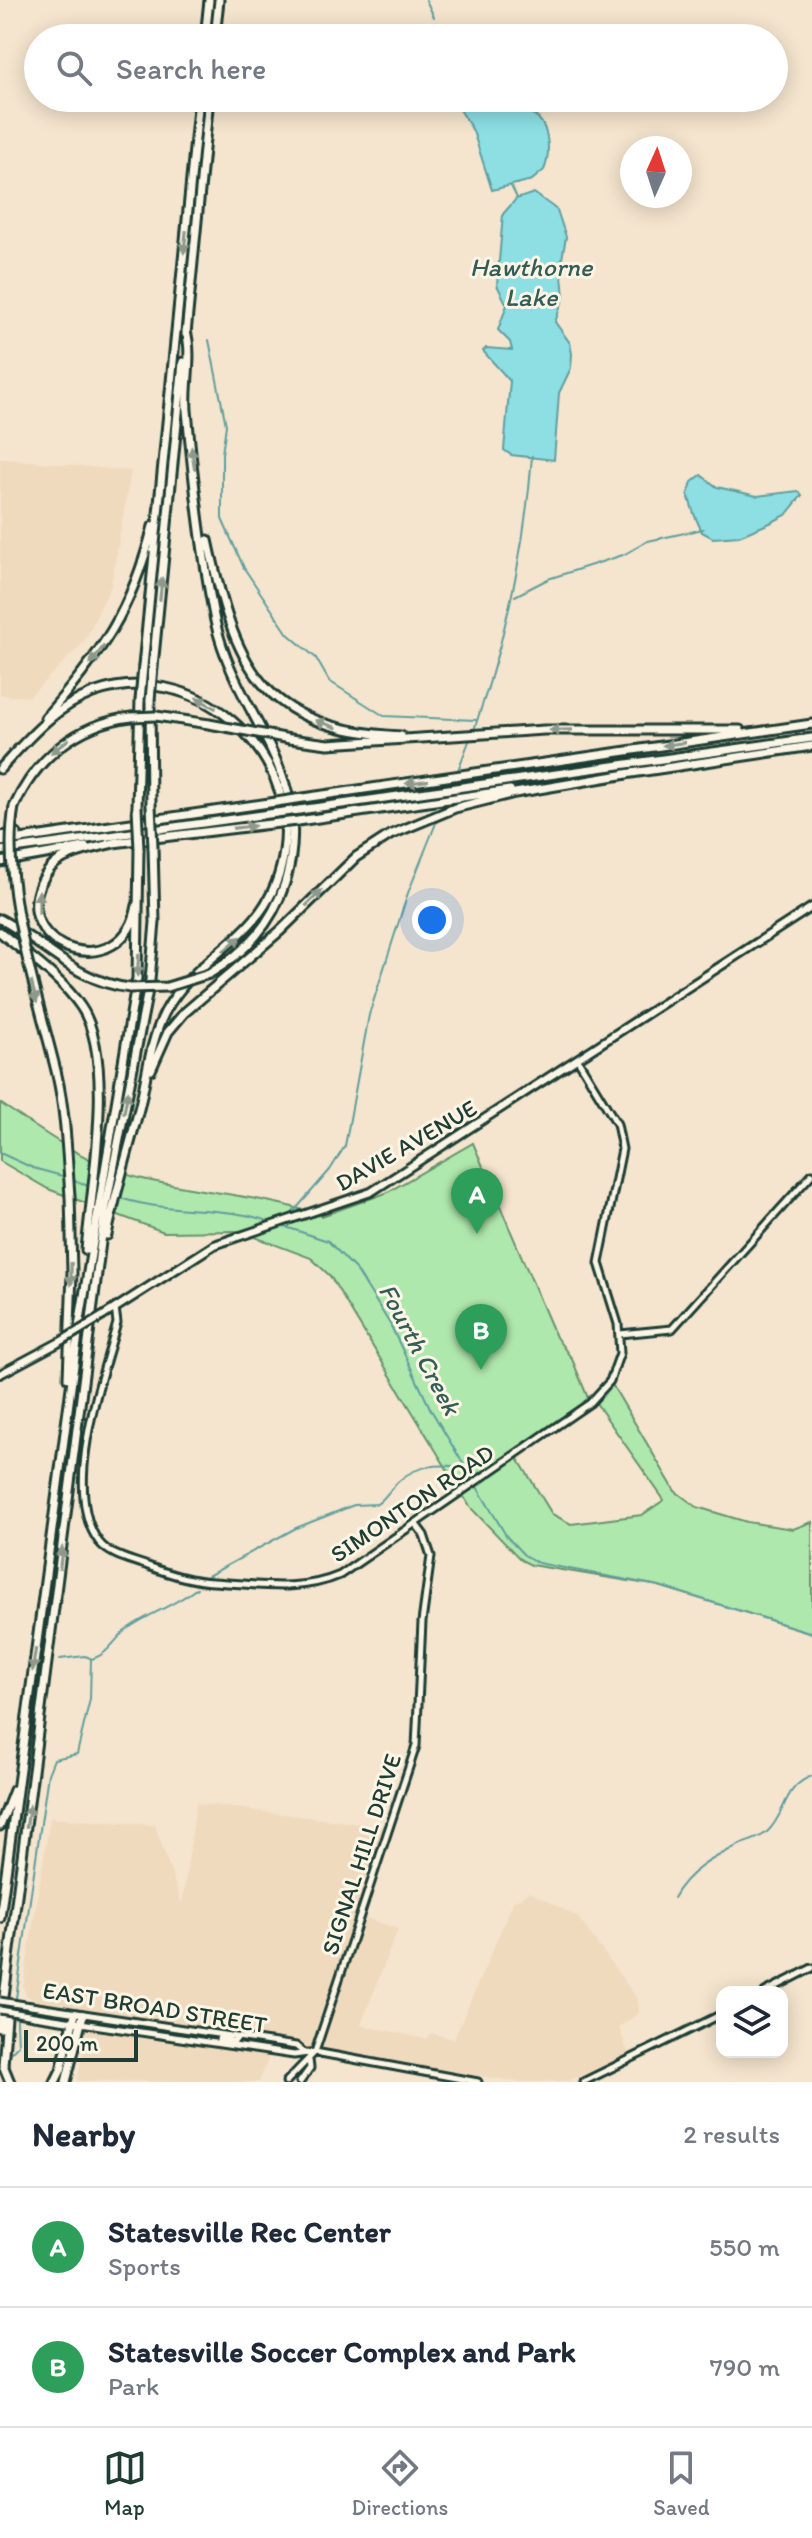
<!DOCTYPE html>
<html lang="en">
<head>
<meta charset="utf-8">
<style>
  :root { --surface:#fff; --page:#f6f6f7; --text:#1f2937; --muted:#747a83; --line:#e0e1e3; --accent:#1f3d34 }
  body { margin:0; font-family:Itim,sans-serif; background:var(--page); color:var(--text) }
  .controls { position:absolute; right:24px; bottom:24px; display:grid; overflow:hidden; border-radius:16px; box-shadow:0 4px 20px #0003 }
  .controls button { width:72px; height:72px; display:grid; place-items:center; padding:0; border:0; border-bottom:2px solid var(--line); background:var(--surface); color:var(--text); font:40px sans-serif }
  .compass { position:absolute; left:620px; top:136px; width:72px; height:72px; border-radius:50%; background:var(--surface); box-shadow:0 4px 20px #0003; rotate:3deg }
  .scale { position:absolute; left:24px; bottom:20px; width:114px; box-sizing:border-box; padding-left:8px; border:4px solid #1f3d34; border-top:0; font-size:22px; line-height:28px; white-space:nowrap; color:#1f3d34; -webkit-text-stroke:6px #fcf5e5; paint-order:stroke }
  .you { position:absolute; left:432px; top:920px; width:28px; height:28px; margin:-20px; border:6px solid #fff; border-radius:50%; background:#1a73e8; box-shadow:0 0 0 12px #1a73e833 }
  .badge { display:grid; place-items:center; width:52px; height:52px; border-radius:50%; background:var(--accent); color:#fff; font-size:26px; font-weight:700 }
  .pin { position:absolute; translate:-50% -66px; filter:drop-shadow(0 2px 4px #0008) }
  .pin::after { content:''; position:absolute; top:42px; width:28px; height:24px; background:inherit; clip-path:polygon(0 0,100% 0,50% 100%) }
  .list { margin:0; padding:0; list-style:none }
  h2 { display:flex; justify-content:space-between; align-items:center; height:104px; margin:0; padding:0 32px; font-size:34px }
  h2 small { font-size:26px; font-weight:400; color:var(--muted) }
  .list li { display:grid; grid-template-columns:52px 1fr auto; gap:24px; align-items:center; box-sizing:border-box; height:120px; padding:0 32px; border-top:2px solid var(--line) }
  .list b { display:block; font-size:30px; white-space:nowrap }
  .list p { margin:0; font-size:26px; white-space:nowrap; color:var(--muted) }
  .list em { font-size:26px; font-style:normal; color:var(--muted) }
  .icon { flex:none; width:44px; height:44px; fill:none; stroke:currentColor; stroke-width:2; stroke-linecap:round; stroke-linejoin:round }
  .map { position:relative; flex:none; width:812px; height:2082px; overflow:hidden }
  .search { position:absolute; background:var(--surface); box-shadow:0 4px 20px #0003; left:24px; right:24px; top:24px; height:88px; display:flex; align-items:center; gap:20px; box-sizing:border-box; padding:0 28px; border-radius:44px; color:var(--muted); font-size:30px }
  .sheet { height:344px; background:var(--surface) }
  nav { display:flex; justify-content:space-around; align-items:center; box-sizing:border-box; height:112px; border-top:2px solid var(--line); background:var(--surface); font-size:22px; color:var(--muted) }
  nav a { display:grid; justify-items:center; gap:4px }
  nav .on { color:var(--accent) }
  .map>svg:first-child { display:block }
  .built { fill:#f0dabe }
  .green { fill:#afe8ac; stroke:#679270; stroke-width:2 }
  .water { fill:#8ddfe4; stroke:#619e9e; stroke-width:2 }
  .lines { fill:none; stroke-linecap:round; stroke-linejoin:round }
  .stream { stroke:#619e9e; stroke-width:2 }
  .secondary-casing { stroke:#1f3d34; stroke-width:11 }
  .primary-casing { stroke:#1f3d34; stroke-width:12 }
  .highway-casing { stroke:#1f3d34; stroke-width:13 }
  .secondary { stroke:#fcf5e5; stroke-width:5 }
  .primary { stroke:#fcf5e5; stroke-width:6 }
  .highway { stroke:#fcf5e5; stroke-width:7 }
  .secondary-bridge-casing { stroke:#1f3d34; stroke-width:11; stroke-linecap:butt }
  .primary-bridge-casing { stroke:#1f3d34; stroke-width:12; stroke-linecap:butt }
  .highway-bridge-casing { stroke:#1f3d34; stroke-width:13; stroke-linecap:butt }
  .secondary-bridge { stroke:#fcf5e5; stroke-width:5 }
  .primary-bridge { stroke:#fcf5e5; stroke-width:6 }
  .highway-bridge { stroke:#fcf5e5; stroke-width:7 }
  .oneway { fill:#8e998c }
  .labels { text-anchor:middle; dominant-baseline:central; stroke-width:6; stroke-linejoin:round; paint-order:stroke }
  .street-label { font-size:24px; fill:#1f3d34; stroke:#fcf5e5 }
  .water-label { font-size:26px; font-style:italic; fill:#355d57; stroke:#fcf5e5 }
</style>
</head>
<body>
<div class="map">
<svg width="812" height="2082" viewBox="0 0 812 2082">
  <rect width="100%" height="100%" fill="#f5e5ce"/>
  <filter id="ink" filterUnits="userSpaceOnUse"><feTurbulence type="fractalNoise" baseFrequency=".0125" numOctaves="2"/><feDisplacementMap in="SourceGraphic" scale="16" xChannelSelector="R" yChannelSelector="G"/><feConvolveMatrix kernelMatrix="1 2 1 2 8 2 1 2 1" color-interpolation-filters="sRGB"/></filter>
  <g filter="url(#ink)">
    <path class="built" d="M0 458 131 471 111 586 84 642 29 697 0 695Z
      M196 1803 386 1827 314 2048 38 2002 27 1996 23 1987 50 1818 155 1825 182 1904Z
      M529 1892 578 1917 638 2000 639 2013 619 2027 629 2055 568 2081 517 2082 326 2051 323 2046 363 1917 398 1929 361 2025 427 2039 431 2033 454 2039 513 1902Z
      M88 2028H105L266 2055 268 2060 259 2082 77 2081Z"/>
    <path class="green" d="M0 1103C42 1131 86 1164 135 1177 198 1193 261 1194 322 1216L386 1193 473 1143 556 1337 572 1359 590 1403 517 1457 552 1514 571 1524 642 1515 664 1500 594 1400 610 1381 675 1491 697 1507 747 1522 793 1529 812 1522V1633L659 1586 531 1565 521 1560 470 1507 330 1276 311 1258 239 1231 164 1232 48 1189 0 1161Z"/>
    <path class="water" d="M453 98H504C517 111 529 110 538 118 550 130 550 156 544 170L532 180 492 190 473 131Z
      M534 193 557 210 566 237 561 264 564 297 555 322 570 343 572 354 571 368 559 393 554 460 511 455 504 450 510 381 483 351 486 348 512 350 510 342 498 330 507 305 497 285 503 214 516 199Z
      M701 475 717 487 757 496 798 491 802 495 786 515 770 523 739 536 713 538 702 532 694 514 688 495 692 482Z"/>
    <g class="lines">
      <path class="stream" d="M426 0 434 17
        M511 186 517 198
        M209 340 226 425 222 454V519L244 568 288 634 316 658 329 681 384 716 476 720
        M515 596 548 579 623 555 648 541 703 529
        M474 730C505 641 525 550 532 456
        M458 770 471 736
        M0 1153 33 1168 66 1177
        M72 1180 99 1190
        M109 1194C167 1217 218 1202 274 1223
        M289 1217 330 1170 345 1146 369 1015 408 893 438 818
        M280 1225 328 1241 357 1271 390 1324 431 1410 507 1537 524 1555 538 1563 659 1586 812 1633
        M204 1578 296 1528 354 1505 377 1504C387 1497 391 1487 400 1480 418 1464 441 1464 463 1467
        M60 1659 85 1656 90 1658
        M673 1898C688 1871 711 1859 739 1845 749 1841 759 1839 767 1832 786 1815 783 1786 812 1776
        M11 2052 18 2045 16 1998 48 1774 54 1759 77 1754 90 1699 91 1659C109 1655 116 1636 130 1627 152 1612 176 1605 197 1588"/>
      <g class="secondary-casing">
        <path id="secondary" d="M115 1308 117 1323C102 1378 61 1492 99 1542 110 1556 132 1560 148 1566 169 1574 190 1581 213 1582 256 1584 299 1593 340 1575L590 1403 610 1381 620 1353 618 1324 599 1263 622 1149 617 1124 578 1060
          M620 1334 672 1329 812 1174
          M765 1992 812 1968
          M31 2006 296 2046 303 2052
          M34 2016 294 2055 315 2052 478 2082
          M219 2039 234 2042 237 2038
          M286 2082 315 2052 416 1746 422 1622 431 1556 424 1535 415 1523
          M300 2082 310 2068 309 2060
          M583 2082 722 2014"/>
      </g>
      <g class="primary-casing">
        <path id="primary" d="M103 1316 214 1245 371 1192 812 907
          M0 1374 60 1342"/>
      </g>
      <g class="highway-casing">
        <path id="highway" d="M205 38 209 0
          M215 38 219 0
          M186 331C193 356 185 384 187 410 193 479 201 552 215 621 236 718 318 774 285 883 272 924 246 952 209 974
          M186 334 209 98
          M208 540C235 664 258 729 401 736
          M143 666 199 98
          M153 667 183 362
          M150 700 151 805
          M156 716 209 724
          M45 718C102 651 131 613 153 526
          M290 739 328 744 544 730H740
          M0 769C28 739 53 708 93 693 192 657 299 748 284 851 272 939 201 946 165 1012 150 1041 147 1075 140 1105 129 1149 116 1191 107 1235
          M625 774 812 746
          M296 799 812 724
          M14 807C36 758 77 724 131 717
          M137 807 140 700
          M299 810 812 738
          M298 821 510 790
          M0 836 17 834
          M0 842 276 802
          M117 842C100 847 80 850 64 858 53 863 45 874 40 885 13 950 124 985 137 905
          M113 843 279 823
          M0 851 276 813
          M0 862 85 847
          M0 919C45 943 76 982 130 988
          M0 932C27 955 61 977 81 1007 116 1058 91 1188 86 1250
          M151 1070 168 1032 184 1013 280 931 356 857 390 835 455 808 515 793 627 774
          M68 1378 72 1272 70 1196
          M0 1826 14 1790
          M0 1918 80 1320 137 978 139 849
          M8 2006 3 2065 10 2082
          M0 2028 105 1211 150 980 155 922 153 847
          M55 2082 61 2070 75 2014
          M66 2082 83 2015"/>
      </g>
      <use href="#secondary" class="secondary"/>
      <use href="#primary" class="primary"/>
      <use href="#highway" class="highway"/>
      <g class="secondary-bridge-casing">
        <path id="secondary-bridge" d="M0 2001 31 2006
          M0 2010 34 2016"/>
      </g>
      <g class="primary-bridge-casing">
        <path id="primary-bridge" d="M60 1342 103 1316"/>
      </g>
      <g class="highway-bridge-casing">
        <path id="highway-bridge" d="M140 700 143 666
          M150 700 153 667
          M131 717 156 716
          M209 724 290 739
          M276 802 296 799
          M151 805 153 847
          M14 807C0 887 38 995 57 1075 66 1115 67 1156 70 1196
          M137 807 139 849
          M276 813 299 810
          M279 823 298 821
          M130 988 167 987 209 974"/>
      </g>
      <use href="#secondary-bridge" class="secondary-bridge"/>
      <use href="#primary-bridge" class="primary-bridge"/>
      <use href="#highway-bridge" class="highway-bridge"/>
    </g>
    <defs><path id="oneway-solid" d="M-6-.8H1V-3.2L6.5 0L1 3.2V.8H-6Z" transform="scale(2)"/></defs>
    <g class="oneway">
      <use href="#oneway-solid" transform="translate(185 242) rotate(96)"/>
      <use href="#oneway-solid" transform="translate(193 458) rotate(-98)"/>
      <use href="#oneway-solid" transform="translate(161 589) rotate(-84)"/>
      <use href="#oneway-solid" transform="translate(97 655) rotate(127)"/>
      <use href="#oneway-solid" transform="translate(206 703) rotate(-151)"/>
      <use href="#oneway-solid" transform="translate(326 724) rotate(-161)"/>
      <use href="#oneway-solid" transform="translate(561 730) rotate(179)"/>
      <use href="#oneway-solid" transform="translate(674 744) rotate(172)"/>
      <use href="#oneway-solid" transform="translate(60 746) rotate(142)"/>
      <use href="#oneway-solid" transform="translate(417 782) rotate(172)"/>
      <use href="#oneway-solid" transform="translate(244 827) rotate(-7)"/>
      <use href="#oneway-solid" transform="translate(314 898) rotate(-45)"/>
      <use href="#oneway-solid" transform="translate(39 902) rotate(-90)"/>
      <use href="#oneway-solid" transform="translate(232 944) rotate(-40)"/>
      <use href="#oneway-solid" transform="translate(138 965) rotate(94)"/>
      <use href="#oneway-solid" transform="translate(34 992) rotate(75)"/>
      <use href="#oneway-solid" transform="translate(126 1102) rotate(-79)"/>
      <use href="#oneway-solid" transform="translate(71 1274) rotate(91)"/>
      <use href="#oneway-solid" transform="translate(61 1558) rotate(-83)"/>
      <use href="#oneway-solid" transform="translate(34 1660) rotate(98)"/>
      <use href="#oneway-solid" transform="translate(28 1816) rotate(-82)"/>
    </g>
  </g>
  <g class="labels">
    <g class="street-label">
      <text transform="translate(406 1145) rotate(-30)">DAVIE AVENUE</text>
      <text transform="translate(412 1503) rotate(-34)">SIMONTON ROAD</text>
      <text transform="translate(361 1854) rotate(-72)">SIGNAL HILL DRIVE</text>
      <text transform="translate(155 2007) rotate(9)">EAST BROAD STREET</text>
    </g>
    <g class="water-label">
      <text x="531" y="267">Hawthorne<tspan x="531" dy="30">Lake</tspan></text>
      <text transform="translate(420 1349) rotate(62)">Fourth Creek</text>
    </g>
  </g>
</svg>
<div class="controls">
<button><svg class="icon" aria-label="layers" viewBox="0 0 24 24"><path d="M12 4l9 5-9 5-9-5zM3 14l9 5 9-5"/></svg></button>
</div>
<svg class="compass" viewBox="-18 -18 36 36"><path d="M0-13l5 13h-10z" fill="#e53935"/><path d="M0 13l5-13h-10z" fill="#747a83"/></svg>
<div class="scale">200 m</div>
<div class="you"></div>
<div class="pin badge" style="left:477px;top:1234px;background:#2e9e5b">A</div>
<div class="pin badge" style="left:481px;top:1370px;background:#2e9e5b">B</div>
<div class="search"><svg class="icon" aria-label="search" viewBox="0 0 24 24"><circle cx="10" cy="10" r="6"/><path d="M15 15l6 6"/></svg>Search here</div>
</div>
<section class="sheet">
<h2>Nearby<small>2 results</small></h2>
<ul class="list">
<li><span class="badge" style="background:#2e9e5b">A</span><div><b>Statesville Rec Center</b><p>Sports</p></div><em>550 m</em></li>
<li><span class="badge" style="background:#2e9e5b">B</span><div><b>Statesville Soccer Complex and Park</b><p>Park</p></div><em>790 m</em></li>
</ul>
</section>
<nav>
<a class="on"><svg class="icon" aria-label="map" viewBox="0 0 24 24"><path d="M3 6l6-2 6 2 6-2v14l-6 2-6-2-6 2zM9 4v14M15 6v14"/></svg>Map</a>
<a><svg class="icon" aria-label="directions" viewBox="0 0 24 24"><path d="M12 3l9 9-9 9-9-9zM9 14v-3h6M13 9l2 2-2 2"/></svg>Directions</a>
<a><svg class="icon" aria-label="saved" viewBox="0 0 24 24"><path d="M7 4h10v16l-5-4-5 4z"/></svg>Saved</a>
</nav>
</body>
</html>
